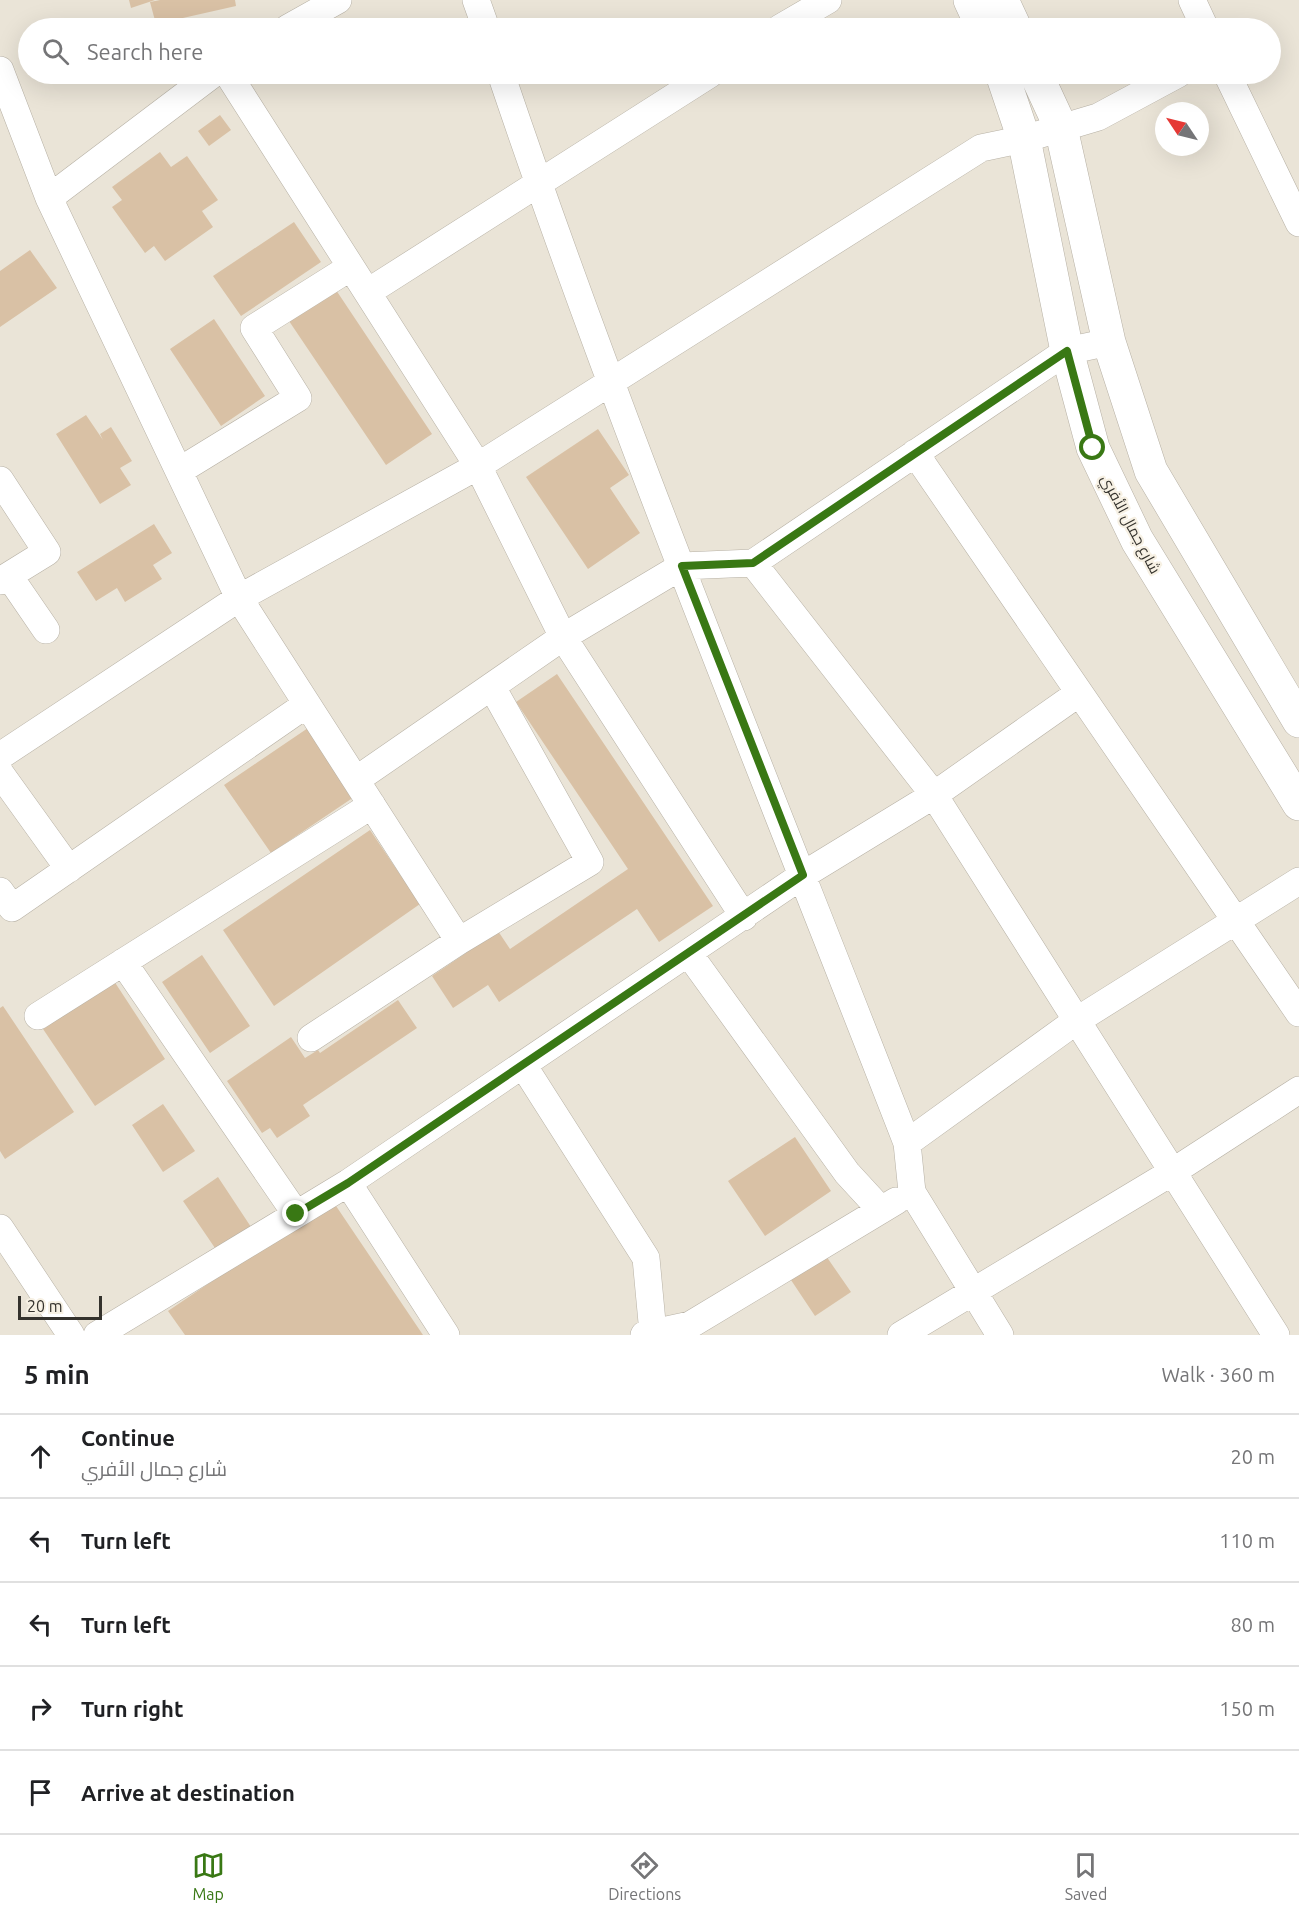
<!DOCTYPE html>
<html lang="en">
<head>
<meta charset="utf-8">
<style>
  :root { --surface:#fff; --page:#f2f2f2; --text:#202124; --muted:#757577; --line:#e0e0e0; --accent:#397814 }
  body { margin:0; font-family:Ubuntu,Cairo,sans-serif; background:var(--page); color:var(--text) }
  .compass { position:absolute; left:1155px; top:102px; width:54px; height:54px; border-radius:50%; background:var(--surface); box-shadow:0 6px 24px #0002; rotate:305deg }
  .scale { position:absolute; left:18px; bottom:15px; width:84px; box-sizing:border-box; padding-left:6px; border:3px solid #34322d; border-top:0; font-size:16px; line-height:21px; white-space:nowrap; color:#34322d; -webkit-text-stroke:4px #f7f1e4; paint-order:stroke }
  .stop { position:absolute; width:18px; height:18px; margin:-14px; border:4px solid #397814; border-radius:50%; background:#fff }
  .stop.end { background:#397814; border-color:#fff; box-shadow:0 2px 6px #0008 }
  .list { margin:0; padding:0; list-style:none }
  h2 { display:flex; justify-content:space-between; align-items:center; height:78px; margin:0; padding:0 24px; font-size:26px }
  h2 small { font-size:20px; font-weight:400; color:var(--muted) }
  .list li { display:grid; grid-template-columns:39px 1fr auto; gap:18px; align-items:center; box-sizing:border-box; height:84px; padding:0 24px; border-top:2px solid var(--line) }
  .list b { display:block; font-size:22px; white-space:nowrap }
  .list p { margin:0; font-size:20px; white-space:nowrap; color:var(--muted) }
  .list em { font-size:20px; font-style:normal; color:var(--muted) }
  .icon { flex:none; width:33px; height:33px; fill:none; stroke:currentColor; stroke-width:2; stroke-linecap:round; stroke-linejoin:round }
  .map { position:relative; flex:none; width:1299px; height:1335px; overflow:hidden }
  .search { position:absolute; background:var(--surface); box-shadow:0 6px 24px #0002; left:18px; right:18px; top:18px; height:66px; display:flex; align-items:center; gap:15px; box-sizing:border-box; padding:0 21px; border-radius:33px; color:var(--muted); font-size:22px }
  .sheet { height:498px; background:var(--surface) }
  nav { display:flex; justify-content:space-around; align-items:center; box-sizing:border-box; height:84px; border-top:2px solid var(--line); background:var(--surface); font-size:16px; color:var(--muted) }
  nav a { display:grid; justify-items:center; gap:3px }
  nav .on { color:var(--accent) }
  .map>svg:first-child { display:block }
  .building { fill:#d9c1a5 }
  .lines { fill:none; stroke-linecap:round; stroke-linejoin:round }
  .street-casing { stroke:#b7b1a5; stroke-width:28 }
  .secondary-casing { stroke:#b7b1a5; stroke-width:34 }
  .street { stroke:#fff; stroke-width:27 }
  .secondary { stroke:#fff; stroke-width:33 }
  .route { stroke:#397814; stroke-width:8 }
  .labels { text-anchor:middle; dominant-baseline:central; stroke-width:4.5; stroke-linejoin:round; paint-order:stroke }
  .street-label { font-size:15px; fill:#34322d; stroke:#f7f1e4 }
</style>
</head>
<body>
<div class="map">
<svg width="1299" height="1335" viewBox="0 0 1299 1335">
  <rect width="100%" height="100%" fill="#eae4d7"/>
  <path class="building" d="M129 0H155L131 8Z
    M160 0H235L236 6 174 20 176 28H157L150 2Z
    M220 115 231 130 209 146 198 131Z
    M160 152 171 167 187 156 218 200 202 211 213 227 165 261 154 246 145 253 112 207 122 200 112 187Z
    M294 222 321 262 241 316 213 276Z
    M30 250 57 288 0 327V271Z
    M336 290 432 434 386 465 289 321Z
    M214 319 265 396 221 426 170 349Z
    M86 415 103 440 100 434 111 427 132 461 120 468 131 485 100 504 56 434Z
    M598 429 629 475 610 488 640 533 588 569 526 477Z
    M154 524 172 553 153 565 162 579 125 602 117 588 96 601 77 572Z
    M557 674 713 906 659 942 637 909 499 1002 488 985 453 1008 432 976 466 953 462 947 494 925 510 949 628 869 516 702Z
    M308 728 354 797 271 853 224 785Z
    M370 830 420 904 274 1006 223 930Z
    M202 955 250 1026 210 1053 162 982Z
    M114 981 165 1059 95 1106 43 1029Z
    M398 1000 417 1028 303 1105 310 1116 277 1138 270 1128 262 1133 227 1081 291 1037 305 1058 318 1050 320 1053Z
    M3 1006 74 1112 5 1159 0 1151V1008Z
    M163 1104 195 1151 163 1172 132 1125Z
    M795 1137 831 1191 765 1236 728 1181Z
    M218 1177 251 1227 217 1251 183 1201Z
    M332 1200 423 1335H185L168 1311Z
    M824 1253 851 1292 815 1316 789 1277Z"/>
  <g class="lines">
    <g class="street-casing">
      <path id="street" d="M476 0 486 28
        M1192 0 1205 28
        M288 28 338 0
        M780 28 828 0
        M0 70 49 198 239 598 459 941
        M228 74 478 466 563 637 744 917
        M501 74C623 435 769 788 907 1143L912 1192 1000 1335
        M1227 74 1299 223
        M49 198 213 74
        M368 292 710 74
        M915 453 1299 1013
        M179 471 298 398 254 328 351 267
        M0 480 47 552 0 581
        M753 563 934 795 1276 1335
        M9 576 46 630
        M0 756 239 598 478 466 981 148 1024 139 1098 117 1178 74
        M0 773 69 869
        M356 780 563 637 682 566 753 563 1067 351 1109 342
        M0 891 12 908 307 704
        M689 954 847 1173 881 1210
        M123 962 296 1214
        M38 1016 372 805
        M311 1038 459 941 590 862 492 687
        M523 1065 646 1258 653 1333
        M907 1143 1076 1021 1299 881
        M348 1183 446 1335
        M0 1228 71 1335
        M97 1335 348 1183 803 875 934 795 1079 693
        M644 1335 690 1325 896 1201
        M901 1335 1174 1171 1299 1090"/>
    </g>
    <g class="secondary-casing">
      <path id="secondary" d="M970 0 983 28
        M1002 0 1015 28
        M1002 74 1024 139 1067 351 1093 448 1137 540 1299 804
        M1036 74 1061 128 1109 342 1151 471 1299 721"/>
    </g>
    <use href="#street" class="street"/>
    <use href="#secondary" class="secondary"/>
  </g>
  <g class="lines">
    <path class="route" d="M296 1214 348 1183 803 875 682 566 753 563 1067 351 1093 448"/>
  </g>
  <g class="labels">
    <g class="street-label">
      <text transform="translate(1131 524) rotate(62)">شارع جمال الأفري</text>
    </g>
  </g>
</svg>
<svg class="compass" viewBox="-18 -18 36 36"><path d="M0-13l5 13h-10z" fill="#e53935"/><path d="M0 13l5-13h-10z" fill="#757577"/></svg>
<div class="scale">20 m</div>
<div class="stop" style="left:1093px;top:448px"></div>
<div class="stop end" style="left:296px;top:1214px"></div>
<div class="search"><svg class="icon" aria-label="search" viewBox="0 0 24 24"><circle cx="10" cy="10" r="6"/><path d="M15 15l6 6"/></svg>Search here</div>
</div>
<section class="sheet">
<h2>5 min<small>Walk · 360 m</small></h2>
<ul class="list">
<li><svg class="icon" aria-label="ahead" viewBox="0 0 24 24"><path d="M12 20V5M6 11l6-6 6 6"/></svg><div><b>Continue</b><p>شارع جمال الأفري</p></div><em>20 m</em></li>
<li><svg class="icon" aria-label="left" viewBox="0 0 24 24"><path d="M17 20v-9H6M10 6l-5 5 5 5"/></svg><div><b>Turn left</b></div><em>110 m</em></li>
<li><svg class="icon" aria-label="left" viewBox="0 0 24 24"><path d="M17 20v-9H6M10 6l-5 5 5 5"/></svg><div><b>Turn left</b></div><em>80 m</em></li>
<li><svg class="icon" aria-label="right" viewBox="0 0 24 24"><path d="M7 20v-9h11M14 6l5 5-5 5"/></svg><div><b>Turn right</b></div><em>150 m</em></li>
<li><svg class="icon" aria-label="arrive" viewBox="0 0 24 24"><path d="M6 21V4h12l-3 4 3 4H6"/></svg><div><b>Arrive at destination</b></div></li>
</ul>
</section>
<nav>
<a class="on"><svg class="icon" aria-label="map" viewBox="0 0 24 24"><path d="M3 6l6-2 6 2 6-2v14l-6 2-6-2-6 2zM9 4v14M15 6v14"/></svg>Map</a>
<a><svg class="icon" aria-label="directions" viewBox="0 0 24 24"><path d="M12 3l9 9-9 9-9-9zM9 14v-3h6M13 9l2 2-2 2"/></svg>Directions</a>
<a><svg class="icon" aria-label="saved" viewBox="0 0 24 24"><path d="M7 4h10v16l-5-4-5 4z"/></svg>Saved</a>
</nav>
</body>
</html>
